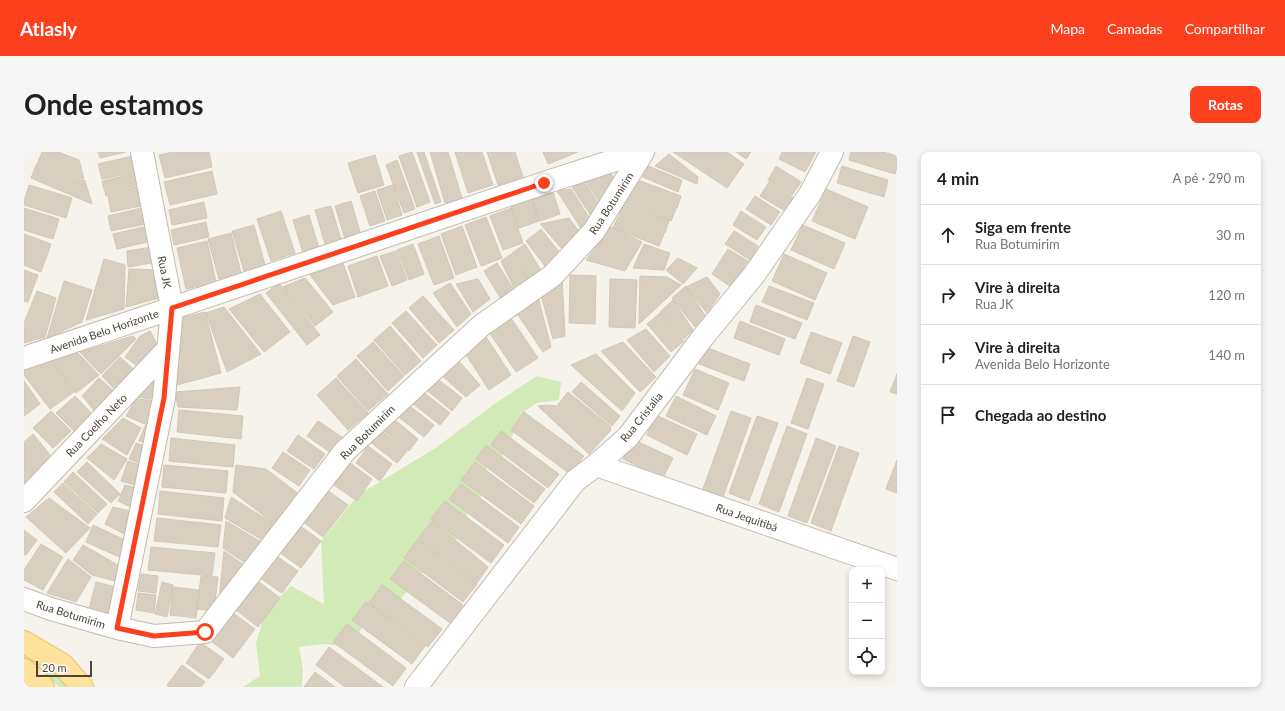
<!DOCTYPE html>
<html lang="pt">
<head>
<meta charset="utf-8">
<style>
  :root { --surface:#fff; --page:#f6f6f6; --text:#202124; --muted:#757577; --line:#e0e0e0; --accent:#fc3f1d }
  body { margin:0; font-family:Lato,sans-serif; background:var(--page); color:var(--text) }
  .controls { position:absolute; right:12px; bottom:12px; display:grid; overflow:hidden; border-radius:8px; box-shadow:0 2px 6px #0003 }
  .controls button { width:36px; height:36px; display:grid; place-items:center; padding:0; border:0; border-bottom:1px solid var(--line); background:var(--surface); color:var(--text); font:20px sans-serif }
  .scale { position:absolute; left:12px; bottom:10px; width:56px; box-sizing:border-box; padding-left:4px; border:2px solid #4b4439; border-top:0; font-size:11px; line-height:14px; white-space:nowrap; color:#4b4439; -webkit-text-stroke:3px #fff; paint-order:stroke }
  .stop { position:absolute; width:12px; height:12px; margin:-9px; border:3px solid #fc3f1d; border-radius:50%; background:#fff }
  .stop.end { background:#fc3f1d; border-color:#fff; box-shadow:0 1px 4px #0008 }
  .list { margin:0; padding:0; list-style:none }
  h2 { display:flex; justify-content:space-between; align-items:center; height:52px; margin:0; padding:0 16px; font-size:17px }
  h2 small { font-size:13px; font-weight:400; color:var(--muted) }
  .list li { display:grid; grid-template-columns:26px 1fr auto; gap:12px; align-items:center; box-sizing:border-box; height:60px; padding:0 16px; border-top:1px solid var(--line) }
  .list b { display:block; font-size:15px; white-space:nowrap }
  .list p { margin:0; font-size:13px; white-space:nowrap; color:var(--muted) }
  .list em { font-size:13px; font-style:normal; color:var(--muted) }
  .icon { flex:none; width:22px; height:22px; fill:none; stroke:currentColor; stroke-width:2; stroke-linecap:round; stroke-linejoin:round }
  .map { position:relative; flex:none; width:873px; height:535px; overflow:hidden; border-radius:8px }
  header { display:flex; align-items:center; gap:24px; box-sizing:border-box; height:56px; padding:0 20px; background:var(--accent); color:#fff }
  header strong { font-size:19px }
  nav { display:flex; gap:22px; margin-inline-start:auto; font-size:14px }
  .intro { display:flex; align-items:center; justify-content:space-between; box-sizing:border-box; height:96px; padding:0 24px }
  h1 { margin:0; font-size:28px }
  .button { padding:10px 18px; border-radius:8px; background:var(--accent); color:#fff; font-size:14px; font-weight:700 }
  main { display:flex; gap:24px; padding:0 24px }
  aside { flex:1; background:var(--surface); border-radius:8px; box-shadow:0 2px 6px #0003 }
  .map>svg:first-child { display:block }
  .green { fill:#d2eab5 }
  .building { fill:#d8cfc1; stroke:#d3c7b4 }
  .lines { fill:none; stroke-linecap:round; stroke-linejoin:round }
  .minor-casing { stroke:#c2bbae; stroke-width:24 }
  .major-casing { stroke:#e6c16a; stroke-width:24 }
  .minor { stroke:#fff; stroke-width:22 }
  .major { stroke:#ffe39c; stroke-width:22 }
  .route { stroke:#fc3f1d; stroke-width:5 }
  .labels { text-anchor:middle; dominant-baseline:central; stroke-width:3.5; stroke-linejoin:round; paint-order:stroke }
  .street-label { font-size:11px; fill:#4b4439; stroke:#fff }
</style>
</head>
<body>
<header>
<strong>Atlasly</strong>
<nav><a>Mapa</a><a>Camadas</a><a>Compartilhar</a></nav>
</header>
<div class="intro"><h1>Onde estamos</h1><a class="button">Rotas</a></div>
<main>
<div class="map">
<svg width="873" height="535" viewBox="0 0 873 535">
  <rect width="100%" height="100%" fill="#f6f3ec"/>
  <path class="green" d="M513 224 537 230 535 248 513 251 501 259 475 310 460 318 464 336 444 361 430 393 401 418 370 455 365 474H339L331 487 317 494 301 492 275 495 279 517 278 535H219L236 524 232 491 242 458 267 434 300 452 297 389 334 343 410 297 472 251Z
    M0 497 35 516 46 535H35L19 519 0 509Z"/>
  <path class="building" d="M18 0H34L55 8 60 27 14 10Z
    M74 0H102L76 6Z
    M149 0H185L188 15 141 26 135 3Z
    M388 0 406 50 393 55 375 4Z
    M393 0H400L417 50 411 52Z
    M406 0H424L438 46 421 51Z
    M431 0H458L469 33 444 41Z
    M463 0H491L499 25 474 33Z
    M519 0H554L524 12Z
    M649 0H703L720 12 703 36Z
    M712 0H727L722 7Z
    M758 0H792L781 20 755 7Z
    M827 0H859L873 4V14L871 22 825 8Z
    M645 2 674 25 673 32 631 14Z
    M351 3 360 33 334 41 324 11Z
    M109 4 113 20 78 27 74 12Z
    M373 8 391 57 380 61 362 13Z
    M13 11 61 29 68 52 7 26Z
    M622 13 658 28 654 40 612 22Z
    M752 14 777 30 768 43 744 28Z
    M818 14 864 28 860 45 813 31Z
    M188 19 193 42 146 53 140 30Z
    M113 21 117 36 82 44 78 29Z
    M586 21 593 29 578 54 562 29Z
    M611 27 657 44 653 56 607 38Z
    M561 30 577 56 567 64 548 35Z
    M745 30 770 46 761 59 736 44Z
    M5 33 48 46 42 66 0 53V49Z
    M369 33 378 63 363 68 353 38Z
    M119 37 122 53 87 60 84 45Z
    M547 37 568 70 558 78 533 39Z
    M802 37 844 55 831 87 788 69Z
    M351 39 361 69 346 74 336 44Z
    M606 39 652 57 647 69 601 51Z
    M529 40 536 62 516 69 508 48Z
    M731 44 756 60 747 73 722 57Z
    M507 47 515 69 495 76 487 55Z
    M327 49 337 83 321 87 311 54Z
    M180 50 183 66 148 73 145 58Z
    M599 52 645 69 641 81 595 64Z
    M307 54 317 87 301 92 291 58Z
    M0 56 35 67 29 87 0 78Z
    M118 56 122 72 87 79 84 64Z
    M487 56 499 91 479 98 466 64Z
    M257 59 271 101 247 109 233 67Z
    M717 59 742 75 733 88 709 73Z
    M285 63 295 96 279 101 269 68Z
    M462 65 478 106 457 114 441 73Z
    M594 65 640 82 635 94 589 76Z
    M545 66 558 83 540 99 516 72Z
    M182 70 185 85 150 93 147 78Z
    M230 73 241 113 220 119 208 79Z
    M779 73 821 91 810 117 767 98Z
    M124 74 128 89 93 97 89 82Z
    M438 74 453 115 432 123 417 82Z
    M587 75 618 90 601 119 562 108Z
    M517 77 540 106 524 118 502 89Z
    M710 79 734 94 726 108 701 92Z
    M207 81 217 121 195 127 184 87Z
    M0 82 27 92 17 120 0 113Z
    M415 84 430 126 410 133 394 92Z
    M183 89 192 130 162 137 153 96Z
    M389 92 400 122 385 128 373 98Z
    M501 92 518 120 505 128 488 101Z
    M620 92 646 101 640 118 609 116Z
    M129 95 133 110 104 115 103 99Z
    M704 97 724 109 707 135 688 122Z
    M372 99 383 128 368 134 356 104Z
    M487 102 505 129 491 138 477 109Z
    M760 102 803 121 791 148 748 129Z
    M353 104 364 134 334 145 324 114Z
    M654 106 673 116 659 132 642 118Z
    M80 107 101 113 100 157 62 168Z
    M319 111 331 145 309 153 286 123Z
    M473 111 490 138 477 147 460 119Z
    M105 117 135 118V146L102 155Z
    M0 118 14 123 4 150 0 149Z
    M546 123 572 124 571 172 545 171Z
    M616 124 643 125 657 133 615 172Z
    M538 125 541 184 529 187 516 139Z
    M683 125 696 142 683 161 662 135Z
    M281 126 309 160 291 174 259 135Z
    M454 127 466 147 449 160 432 132Z
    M586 127 613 128 611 176 585 175Z
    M40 129 68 138 58 170 23 186Z
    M255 131 296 183 283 193 242 141Z
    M426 131 447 162 433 175 409 141Z
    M662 134 682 165 671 175 648 146Z
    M745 134 790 151 783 168 738 150Z
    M13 139 32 146 21 185 0 191V171Z
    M236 142 266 180 240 200 205 157Z
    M399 144 430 178 415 191 385 156Z
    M514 145 527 195 519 200 492 160Z
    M649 148 669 178 660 187 636 160Z
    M732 153 778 171 771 187 726 170Z
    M200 155 237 202 203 220 182 161Z
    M382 159 413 193 399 206 368 171Z
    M181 160 197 221 153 233 152 167Z
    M636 161 660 189 647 200 623 172Z
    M487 166 514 206 492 220 465 180Z
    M716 169 761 187 755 203 710 186Z
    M366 174 397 209 381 223 350 188Z
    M622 177 646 204 630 220 603 188Z
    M126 179 134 194 117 217 101 205 116 184Z
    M787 180 818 191 806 222 776 211Z
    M461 183 487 223 465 238 439 198Z
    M109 184 112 187 77 222 56 200Z
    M829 184 846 190 830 235 813 229Z
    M349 190 380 224 364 239 333 204Z
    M599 190 632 225 616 240 577 199Z
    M681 195 726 212 720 229 675 212Z
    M54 201 75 223 52 241 28 208Z
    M572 202 611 241 598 259 547 213Z
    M96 205 115 222 94 241 78 224Z
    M432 206 456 233 442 245 415 221Z
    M332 207 364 242 344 259 313 224Z
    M28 209 50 240 26 257 0 223V219Z
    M671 217 705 231 694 258 659 243Z
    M132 221 138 248 112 245Z
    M873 222V242L866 240Z
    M410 224 438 246 428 259 400 236Z
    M75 226 94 243 73 262 58 244Z
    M312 226 344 261 324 278 293 243Z
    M783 226 800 232 784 277 767 271Z
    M0 229 16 252 0 264Z
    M557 230 596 264 588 274 548 240Z
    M216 235 213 258 154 255 151 240Z
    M398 239 426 261 416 273 388 251Z
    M544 240 586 274 587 278 565 302 514 254 524 253 533 254Z
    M51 244 70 264 52 281 32 261Z
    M652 244 692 264 683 283 642 264Z
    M112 247 135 249 130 276 102 264Z
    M382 251 410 273 400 285 372 263Z
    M155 258 219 264 217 287 153 280Z
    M27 259 47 279 29 296 9 276Z
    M707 259 727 266 699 345 679 337Z
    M500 260 560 304 546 322 487 278Z
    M632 263 673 282 663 303 623 283Z
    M366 264 394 287 385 299 356 276Z
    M733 264 754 271 725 349 705 341Z
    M99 266 117 276 103 303 78 287Z
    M294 269 321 287 310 303 283 284Z
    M121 274 131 279 127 292 115 289Z
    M763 274 783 282 755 360 735 352Z
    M355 277 383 299 373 311 345 289Z
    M477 279 535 322 524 336 467 293Z
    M9 282 31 309 0 333V290Z
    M274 283 301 302 290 317 263 299Z
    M147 286 211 293 209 315 145 309Z
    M792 286 812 294 783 371 764 364Z
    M608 287 649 306 639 326 599 307Z
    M112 291 127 296 124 315 105 307Z
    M77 292 103 307 90 328 63 306Z
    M462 293 521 337 510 351 452 307Z
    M344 294 368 312 356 329 332 311Z
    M815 294 835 301 807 379 787 371Z
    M259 300 286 318 275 334 248 316Z
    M873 308V341L862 337Z
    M104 309 124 316 117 335 97 329Z
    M63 310 96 342 87 351 53 320Z
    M451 310 510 354 497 372 437 328Z
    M326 311 348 327 333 349 310 333Z
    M140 313 204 319 202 341 138 335Z
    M212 313 242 317 276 343 253 374 209 340Z
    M49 320 83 352 74 361 40 330Z
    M39 331 73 362 64 372 30 340Z
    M437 332 495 375 484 391 425 347Z
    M101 333 117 337 113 358 94 349Z
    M303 338 324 353 299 385 279 370Z
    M136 339 200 346 198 369 134 362Z
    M207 345 250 372 240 389 201 366Z
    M25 346 66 376 42 401 2 365Z
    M421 349 480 393 467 411 407 367Z
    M89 355 110 360 108 386 81 372Z
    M133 366 197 373 194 395 130 389Z
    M202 369 237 390 223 412 199 396Z
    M408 369 464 415 453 431 394 387Z
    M69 373 103 389 95 405 62 390Z
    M275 373 297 389 277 416 255 400Z
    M0 378 13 388 2 403 0 402Z
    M393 388 453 432 439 450 380 406Z
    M17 392 39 405 19 438 0 428V418Z
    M59 393 99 416 95 430 68 423 49 408Z
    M127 395 191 401 188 424 124 418Z
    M200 399 223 415 194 457Z
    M251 403 274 419 258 441 236 426Z
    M44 407 67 425 52 450 23 441Z
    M380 409 439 453 426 471 366 427Z
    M117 422 134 424 132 441 114 439Z
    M177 424 194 425 190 459 173 457Z
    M234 429 256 446 234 475 212 458Z
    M72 430 96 436 89 464 65 457Z
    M138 430 149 433 143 465 131 462Z
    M358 433 418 477 404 495 345 451Z
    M149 435 175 438 172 466 146 463Z
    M114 441 132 443 130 461 112 458Z
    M342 450 401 494 388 512 328 468Z
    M209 461 231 477 209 506 187 489Z
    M323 472 382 516 369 534 309 490Z
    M176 490 200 507 185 527 162 511Z
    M305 495 359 535H321L292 513Z
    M158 513 181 530 177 535H145L143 533Z
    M291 520 311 535H280Z"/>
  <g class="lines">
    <g class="minor-casing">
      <path id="minor" d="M0 206 520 31 616 0
        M572 313 873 417
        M0 349 144 197
        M0 447 27 457 93 476 130 484 181 480 321 299 458 173 528 124 570 79 619 0
        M93 476 140 246 148 156 118 0
        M392 535 551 329 572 313 604 285 679 185 730 123 786 42 808 0"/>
    </g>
    <g class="major-casing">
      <path id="major" d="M0 490 39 513 58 535
        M0 518 16 531 19 535"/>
    </g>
    <use href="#minor" class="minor"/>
    <use href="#major" class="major"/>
  </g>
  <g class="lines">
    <path class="route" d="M181 480 130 484 93 476 140 246 148 156 520 31"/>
  </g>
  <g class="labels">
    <g class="street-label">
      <text transform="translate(587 51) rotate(-57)">Rua Botumirim</text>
      <text transform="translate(141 120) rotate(79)">Rua JK</text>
      <text transform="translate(80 179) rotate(-19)">Avenida Belo Horizonte</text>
      <text transform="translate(617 265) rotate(-51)">Rua Cristalia</text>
      <text transform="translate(72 273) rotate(-46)">Rua Coelho Neto</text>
      <text transform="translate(343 280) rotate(-45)">Rua Botumirim</text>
      <text transform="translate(723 365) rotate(19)">Rua Jequitibá</text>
      <text transform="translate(47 462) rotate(17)">Rua Botumirim</text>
    </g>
  </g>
</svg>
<div class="controls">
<button>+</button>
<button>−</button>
<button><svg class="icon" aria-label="locate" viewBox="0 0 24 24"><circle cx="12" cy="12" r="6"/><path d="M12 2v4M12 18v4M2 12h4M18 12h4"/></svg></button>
</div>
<div class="scale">20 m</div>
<div class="stop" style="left:181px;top:480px"></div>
<div class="stop end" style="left:520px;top:31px"></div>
</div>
<aside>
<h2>4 min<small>A pé · 290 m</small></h2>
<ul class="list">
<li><svg class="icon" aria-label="ahead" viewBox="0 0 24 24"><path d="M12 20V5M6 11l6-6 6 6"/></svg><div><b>Siga em frente</b><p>Rua Botumirim</p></div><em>30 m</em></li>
<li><svg class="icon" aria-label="right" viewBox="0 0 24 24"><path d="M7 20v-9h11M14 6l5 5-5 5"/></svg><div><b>Vire à direita</b><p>Rua JK</p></div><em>120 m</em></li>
<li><svg class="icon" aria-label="right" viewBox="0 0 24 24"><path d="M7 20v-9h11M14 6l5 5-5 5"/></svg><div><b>Vire à direita</b><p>Avenida Belo Horizonte</p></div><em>140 m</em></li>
<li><svg class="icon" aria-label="arrive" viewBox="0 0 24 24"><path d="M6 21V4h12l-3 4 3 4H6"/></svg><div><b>Chegada ao destino</b></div></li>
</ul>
</aside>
</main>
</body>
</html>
